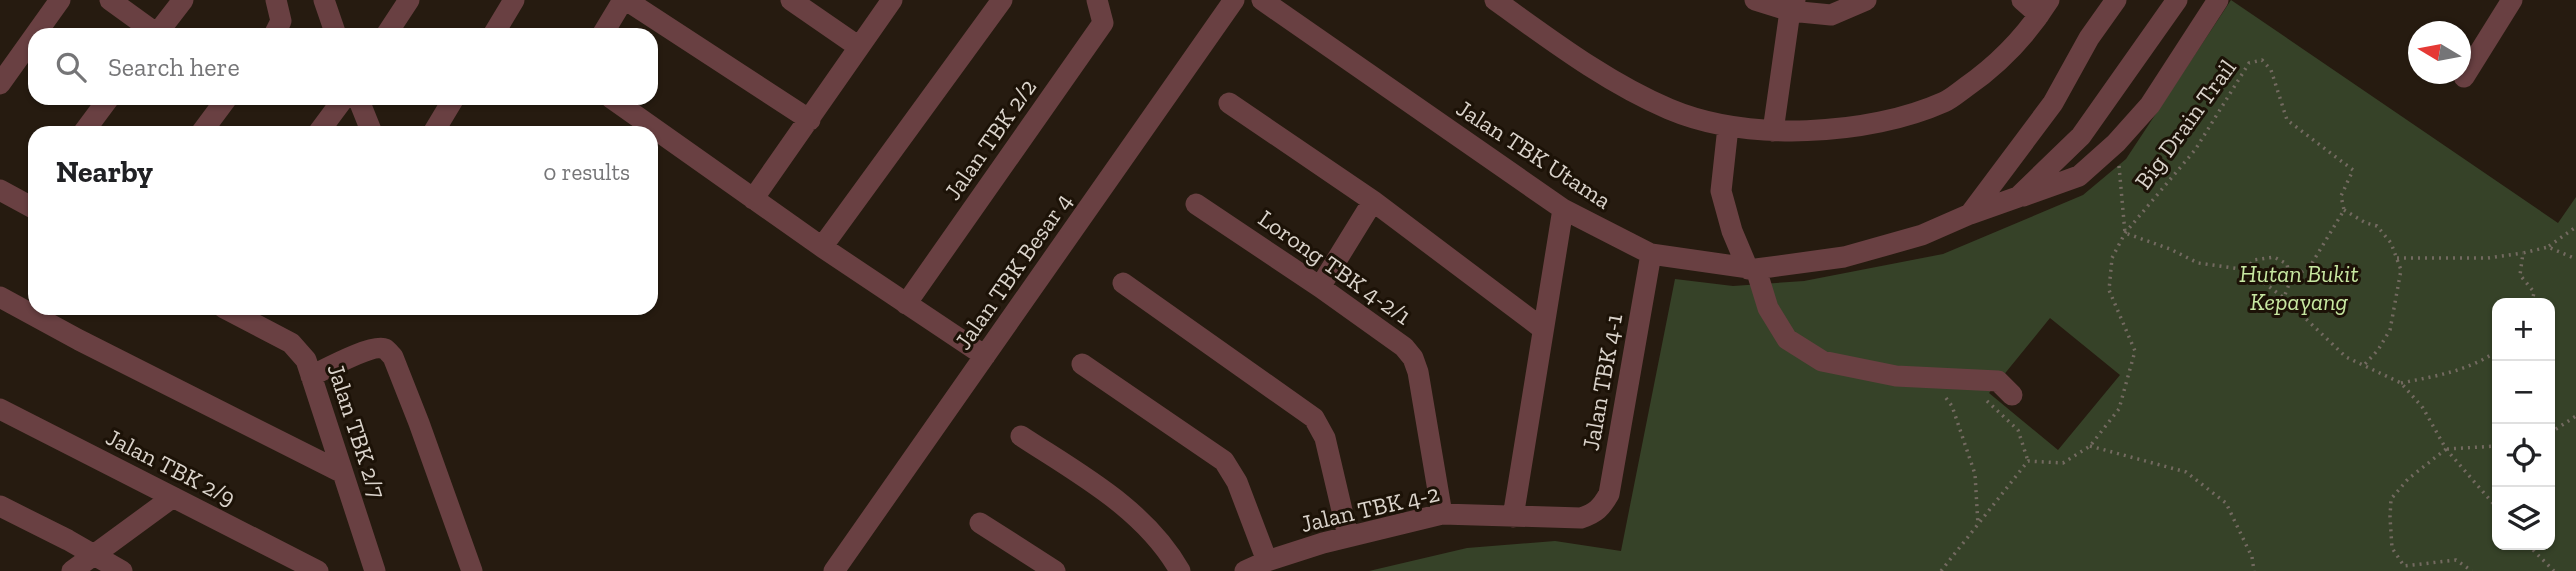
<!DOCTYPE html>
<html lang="en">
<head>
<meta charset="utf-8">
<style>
  :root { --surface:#fff; --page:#f2f2f2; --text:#202124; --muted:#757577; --line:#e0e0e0 }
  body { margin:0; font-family:"Zilla Slab",serif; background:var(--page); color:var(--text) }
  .controls { position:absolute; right:21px; bottom:21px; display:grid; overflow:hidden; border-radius:14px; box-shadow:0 2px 5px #0004 }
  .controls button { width:63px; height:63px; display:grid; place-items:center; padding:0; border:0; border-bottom:2px solid var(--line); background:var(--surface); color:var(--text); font:35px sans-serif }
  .compass { position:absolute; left:2408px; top:21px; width:63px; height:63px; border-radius:50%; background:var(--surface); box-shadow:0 2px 5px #0004; rotate:280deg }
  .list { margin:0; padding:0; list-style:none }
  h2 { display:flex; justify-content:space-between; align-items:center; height:91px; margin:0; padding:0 28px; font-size:30px }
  h2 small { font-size:23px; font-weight:400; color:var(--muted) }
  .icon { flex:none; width:38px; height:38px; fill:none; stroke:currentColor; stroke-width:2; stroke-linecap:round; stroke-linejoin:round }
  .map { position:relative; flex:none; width:2576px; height:571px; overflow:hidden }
  .search { position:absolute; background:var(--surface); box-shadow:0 2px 5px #0004; left:28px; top:28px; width:630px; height:77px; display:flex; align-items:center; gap:18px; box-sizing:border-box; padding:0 24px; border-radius:21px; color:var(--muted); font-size:26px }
  .panel { position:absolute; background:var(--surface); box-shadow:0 2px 5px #0004; left:28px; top:126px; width:630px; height:189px; border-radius:21px }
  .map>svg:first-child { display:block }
  .green { fill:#364228; fill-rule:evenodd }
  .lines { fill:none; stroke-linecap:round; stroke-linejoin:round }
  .path { stroke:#736a60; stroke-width:3.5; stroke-dasharray:2 5; stroke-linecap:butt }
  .minor { stroke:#694042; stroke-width:21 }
  .labels { text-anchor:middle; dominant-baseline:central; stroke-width:6; stroke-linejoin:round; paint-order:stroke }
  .street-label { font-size:24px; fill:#dad3cb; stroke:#1c1207 }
  .park-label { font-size:24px; font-style:italic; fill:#c7e7a1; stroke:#1c1207 }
</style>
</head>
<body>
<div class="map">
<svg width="2576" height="571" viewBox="0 0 2576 571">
  <rect width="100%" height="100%" fill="#261b10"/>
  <path class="green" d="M2231 0 2558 223 2576 197V571H1369L1467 548 1555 541 1621 551 1675 279 1733 286 1804 281 1943 254 2083 195 2126 159ZM2497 303H2550V545H2497ZM2050 318 2120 375 2058 450 1989 393Z"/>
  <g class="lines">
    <path class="path" d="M2119 166 2125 233 2170 249 2198 263 2247 270 2284 298 2346 357 2401 383 2423 408 2446 449 2408 479 2391 499 2390 517 2392 548 2404 566 2456 560 2472 571
      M2344 210 2366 223 2377 226 2391 243 2401 270 2390 330 2378 350 2364 365
      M2549 246 2576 227
      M2397 258H2488L2523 253
      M2247 270 2253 260 2274 257 2287 264 2290 282 2284 297
      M2532 303 2534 292 2520 275 2523 253 2548 247 2576 259
      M2401 383C2436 376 2468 371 2497 351
      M1946 398 1952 406 1975 474 1978 525
      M1987 401 2018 430 2028 461
      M2550 433 2576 416
      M2090 446 2186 472 2226 503 2252 557 2254 571
      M2446 449 2497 508
      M2447 449 2497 446
      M2528 545 2554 571
      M1941 571 2028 461 2063 463 2090 446 2119 409 2135 351 2109 290 2112 258 2125 233 2195 150 2249 63 2262 60 2271 70 2287 120 2353 170 2341 196 2344 210 2312 263 2290 282"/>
    <path class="minor" d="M110 0 157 34
      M324 0 336 35
      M626 0 810 120
      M791 0 859 47
      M1262 0 1563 209 1651 254 1756 269 1844 257 1922 235 1970 214 2018 197 2081 136 2177 0
      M1495 0C1551 40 1606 82 1669 109 1747 142 1868 136 1944 102 1951 99 1959 92 1966 87 1999 64 2027 35 2049 0
      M1755 0 1790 11 1831 15 1866 0
      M2022 0 2039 15
      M156 35 183 0
      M274 35 281 21 276 0
      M386 35 409 0
      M493 35 514 0
      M602 35 623 0
      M2464 77 2512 0
      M0 84 60 0
      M358 98 372 133
      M611 98 822 247 985 356
      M1229 103 1373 201 1320 287
      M1728 127 1721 191 1732 231 1748 269
      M1773 131 1790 11 1795 0
      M83 133 109 98
      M201 133 227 98
      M318 133 344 98
      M433 133 454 98
      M0 190 35 209
      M2023 196 2079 176 2116 143 2150 105 2218 0
      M753 199 892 0
      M1373 201 1543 329
      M1196 204 1320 287 1404 347 1413 358 1418 372 1442 514
      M1970 214 2053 103 2089 38 2116 0
      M822 247 1002 0
      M1756 269 1768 308 1787 339 1822 361 1896 376 1998 381 2012 395
      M1123 283 1314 418 1325 438 1348 536
      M0 297 79 340 343 473
      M906 304 1103 23 1097 0
      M224 308 291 343 306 360 375 571
      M1082 364 1224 461 1237 482 1267 561
      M311 376C324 370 373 343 385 349 387 350 391 355 393 357L419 423 472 571
      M0 409 318 571
      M1021 436C1079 474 1145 509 1180 571
      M0 506 68 540 122 571
      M1513 517 1563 209
      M980 523 1055 571
      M72 571 173 497
      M834 571 1234 0
      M1245 571 1267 561 1323 543 1442 514 1581 518C1596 513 1601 508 1609 494L1651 254"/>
  </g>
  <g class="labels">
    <g class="street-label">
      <text transform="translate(2185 124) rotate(-54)">Big Drain Trail</text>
      <text transform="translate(990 139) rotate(-55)">Jalan TBK 2/2</text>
      <text transform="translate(1534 154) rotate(33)">Jalan TBK Utama</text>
      <text transform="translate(1335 267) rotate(35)">Lorong TBK 4-2/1</text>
      <text transform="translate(1013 271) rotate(-55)">Jalan TBK Besar 4</text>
      <text transform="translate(1602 382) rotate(-80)">Jalan TBK 4-1</text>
      <text transform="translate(357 431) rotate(72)">Jalan TBK 2/7</text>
      <text transform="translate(171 467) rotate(27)">Jalan TBK 2/9</text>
      <text transform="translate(1370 508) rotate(-13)">Jalan TBK 4-2</text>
    </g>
    <g class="park-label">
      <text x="2299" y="273">Hutan Bukit<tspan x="2299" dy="28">Kepayang</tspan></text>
    </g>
  </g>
</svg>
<div class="controls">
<button>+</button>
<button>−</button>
<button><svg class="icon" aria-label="locate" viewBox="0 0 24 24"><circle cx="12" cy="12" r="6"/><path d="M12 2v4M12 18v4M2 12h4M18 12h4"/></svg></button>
<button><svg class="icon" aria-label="layers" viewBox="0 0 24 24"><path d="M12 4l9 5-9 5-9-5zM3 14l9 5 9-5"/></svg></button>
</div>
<svg class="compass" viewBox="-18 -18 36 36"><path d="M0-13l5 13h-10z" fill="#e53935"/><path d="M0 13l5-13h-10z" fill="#757577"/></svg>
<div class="search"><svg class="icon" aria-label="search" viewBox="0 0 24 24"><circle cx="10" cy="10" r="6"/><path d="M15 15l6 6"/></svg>Search here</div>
<section class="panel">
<h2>Nearby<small>0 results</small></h2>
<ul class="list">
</ul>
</section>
</div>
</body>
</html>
